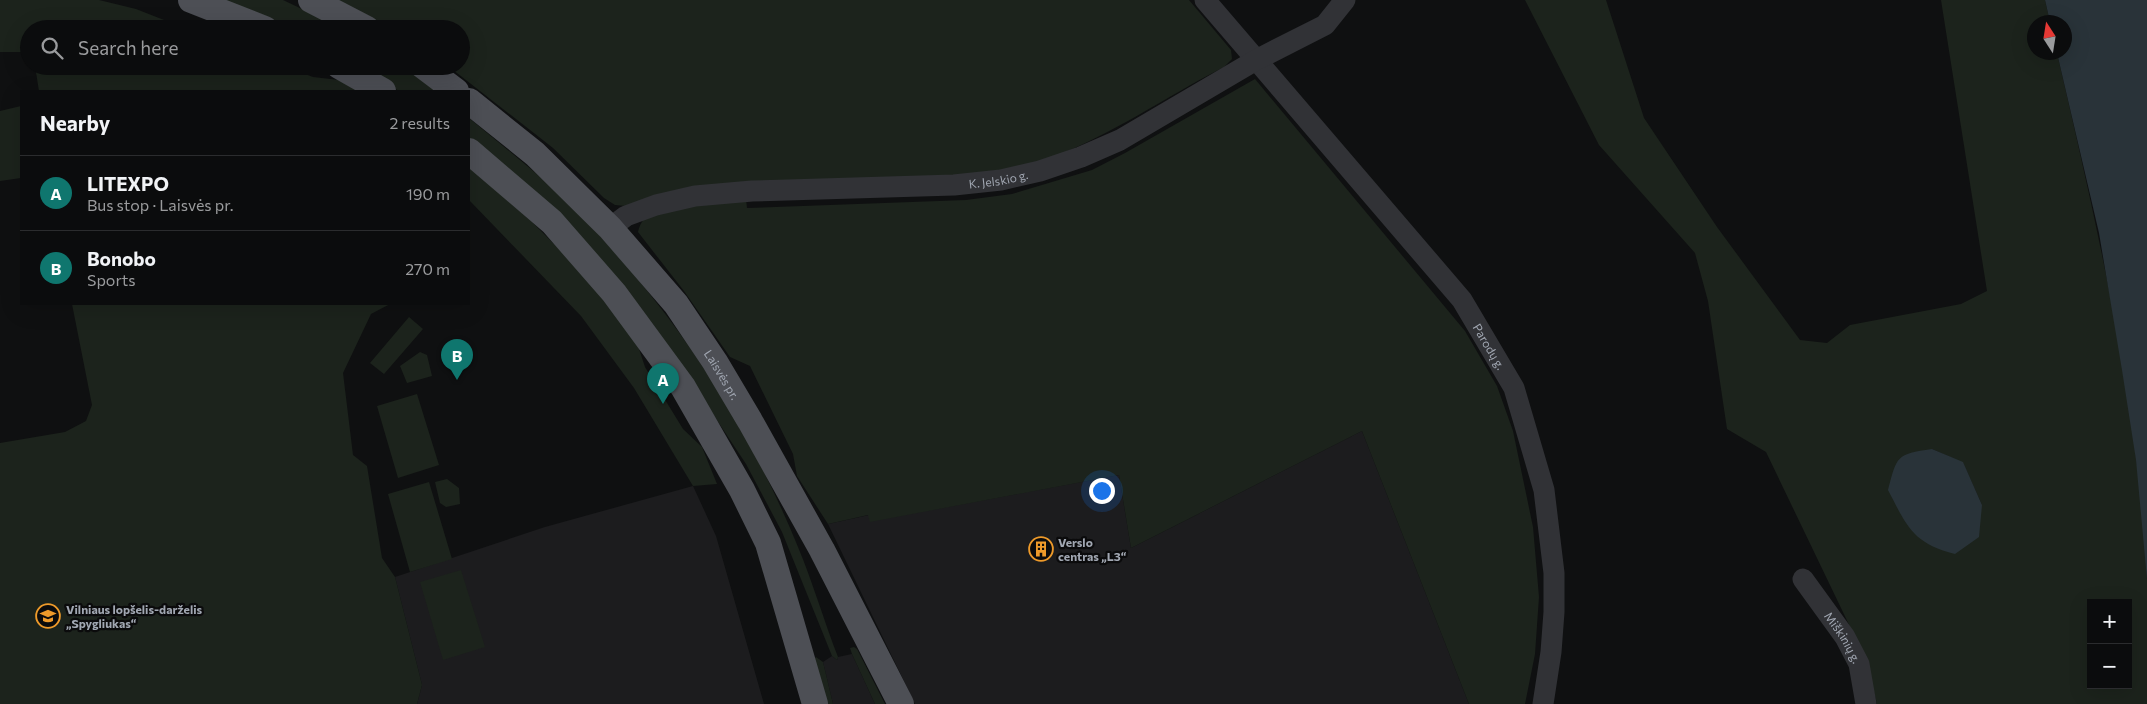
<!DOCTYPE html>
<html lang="en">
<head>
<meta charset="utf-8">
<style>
  :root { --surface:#0b0c0d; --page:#141516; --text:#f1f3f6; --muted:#9a9b9d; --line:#2b2c2e; --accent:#0f766e }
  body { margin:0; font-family:Commissioner,sans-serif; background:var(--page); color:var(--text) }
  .controls { position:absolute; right:15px; bottom:15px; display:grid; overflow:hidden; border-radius:0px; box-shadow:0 5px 20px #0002 }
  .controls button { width:45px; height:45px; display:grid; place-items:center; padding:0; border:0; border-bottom:1px solid var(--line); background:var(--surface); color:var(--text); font:25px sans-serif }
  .compass { position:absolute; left:2027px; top:15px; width:45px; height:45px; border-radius:50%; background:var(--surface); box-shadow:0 5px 20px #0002; rotate:348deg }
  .you { position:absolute; left:1101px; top:490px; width:18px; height:18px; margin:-12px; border:4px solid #fff; border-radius:50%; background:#1a73e8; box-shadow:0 0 0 8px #1a73e833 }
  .badge { display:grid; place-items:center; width:32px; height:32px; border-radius:50%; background:var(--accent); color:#fff; font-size:16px; font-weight:700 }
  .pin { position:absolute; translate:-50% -41px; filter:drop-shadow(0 1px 2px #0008) }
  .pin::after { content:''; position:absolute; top:26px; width:18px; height:15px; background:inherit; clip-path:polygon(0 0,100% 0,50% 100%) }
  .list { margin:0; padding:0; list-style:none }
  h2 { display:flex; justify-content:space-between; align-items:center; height:65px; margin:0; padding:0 20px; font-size:21px }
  h2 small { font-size:16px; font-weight:400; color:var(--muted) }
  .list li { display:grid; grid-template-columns:32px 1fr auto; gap:15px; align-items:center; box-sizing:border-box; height:75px; padding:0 20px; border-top:1px solid var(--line) }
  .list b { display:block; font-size:19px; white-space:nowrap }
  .list p { margin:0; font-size:16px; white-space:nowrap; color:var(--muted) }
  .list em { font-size:16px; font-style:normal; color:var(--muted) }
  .icon { flex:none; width:28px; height:28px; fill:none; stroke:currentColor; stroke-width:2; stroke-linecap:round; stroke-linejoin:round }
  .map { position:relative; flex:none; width:2147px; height:704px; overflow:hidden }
  .search { position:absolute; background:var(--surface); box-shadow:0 5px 20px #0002; left:20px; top:20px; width:450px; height:55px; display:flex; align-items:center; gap:12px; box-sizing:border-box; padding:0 18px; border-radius:28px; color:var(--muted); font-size:19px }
  .panel { position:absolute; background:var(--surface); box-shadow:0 5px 20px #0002; left:20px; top:90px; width:450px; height:215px; border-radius:0px }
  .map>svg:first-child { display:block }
  .built { fill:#1c1c1e }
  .green { fill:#1c231c; fill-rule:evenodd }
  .water { fill:#293339 }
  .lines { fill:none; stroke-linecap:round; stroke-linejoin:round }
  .minor { stroke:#313236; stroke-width:21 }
  .major { stroke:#4d4f55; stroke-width:26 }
  .labels { text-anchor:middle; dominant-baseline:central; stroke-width:4.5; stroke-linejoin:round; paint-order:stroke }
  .street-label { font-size:12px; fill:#a1a7b2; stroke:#0b0b0c }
  .poi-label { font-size:12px; font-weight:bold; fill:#a1a7b2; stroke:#0b0b0c; text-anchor:start }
</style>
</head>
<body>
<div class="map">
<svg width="2147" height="704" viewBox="0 0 2147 704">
  <rect width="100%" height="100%" fill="#0f1011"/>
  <path class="built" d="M1362 431 1469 704H915L828 524 869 515 871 521 1119 475 1131 548Z
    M693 486 716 536 764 704H417L422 685 395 577 545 527Z
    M852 654 875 704H833L823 662 832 656 837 660 838 657Z"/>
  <path class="green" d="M0 0H99L136 9 187 29H29V52H0Z
    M218 0H283L344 29H286L255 13Z
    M334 0H1189L1231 50 1232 59 1224 67C1165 97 1112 135 1050 158 1024 168 995 171 967 174L626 206 615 205 604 198 553 148 448 66H461V29H390Z
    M1525 0H1606L1644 118 1717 227 1800 340 1827 343 1850 325 1961 304 1987 291 1941 0H2045L2050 22H2034V52L2057 53C2097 226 2138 401 2147 579 2147 620 2147 662 2147 704H1877L1866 660 1766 452 1727 429 1708 301 1695 253 1599 145ZM1932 449 1963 463 1982 505ZM2091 603H2128V685H2091Z
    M35 66H284L313 77 339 80 358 91H39Z
    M358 66H404L436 91H399Z
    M1255 79 1465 331 1497 386 1513 431 1533 527 1539 597 1535 654 1525 704H1469L1362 431 1131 548 1119 475 870 522 868 515 828 524 797 476 793 454 750 366 730 357 684 291 638 232C639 227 641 222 645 218 661 205 724 202 746 199L747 208 966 200 1012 194 1092 170 1125 153Z
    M21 106V178L0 181V111Z
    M469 118C506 149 546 179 580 215 675 313 746 420 798 547 813 583 824 621 838 657L837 660 832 656 782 532 746 464 681 366 469 140Z
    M469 167 532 222 578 268 635 337 645 367 683 429 702 447 717 484 693 486 634 388 581 316 469 200Z
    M72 304H390L371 314 343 373 353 455 367 466 382 558 395 577 422 685 417 704H0V443L65 432 86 421 92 405Z
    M409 317 423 329 384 374 370 363Z
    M420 352 427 355 432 376 407 383 400 366Z
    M417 394 439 465 398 478 377 406Z
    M447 479 459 488 460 504 446 507 440 503 435 482Z
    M429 482 452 559 410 572 388 494Z
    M461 570 485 647 443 660 420 582Z
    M854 647 857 649 885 704H875L852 654 850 648Z
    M816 657 823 662 833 704H824L813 660Z"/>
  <path class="water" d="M2045 0H2147V579L2136 460 2122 370 2099 233 2057 53 2064 52V22H2050Z
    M1932 449 1963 462 1982 505 1979 537 1955 554C1912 543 1907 526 1888 490 1897 456 1896 454 1932 449Z"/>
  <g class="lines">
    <g class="minor">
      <path id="s1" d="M1205 0 1462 300 1514 388 1544 490 1554 573V612L1551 652 1543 704"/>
      <path id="s2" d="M610 228 626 216 656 205 695 196 752 191 954 185 1001 180 1040 171 1081 157 1120 140 1256 60 1325 25 1345 0"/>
      <path id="s3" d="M1803 579 1845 637 1859 664 1866 704"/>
    </g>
    <g class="major">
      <path d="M191 0 265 29"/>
      <path d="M311 0 367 29"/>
      <path d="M339 66 383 91"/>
      <path d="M423 66 456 91"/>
      <path id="s4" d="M469 101 535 154 610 228 676 304 715 362 750 421 822 550 901 704"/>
      <path d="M469 151 552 222 614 293 683 387 742 490 768 543 815 704"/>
    </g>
  </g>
  <defs>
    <g id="building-ring" transform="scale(1.25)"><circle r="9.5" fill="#0b0b0c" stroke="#ee9a2a" stroke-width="1.5"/><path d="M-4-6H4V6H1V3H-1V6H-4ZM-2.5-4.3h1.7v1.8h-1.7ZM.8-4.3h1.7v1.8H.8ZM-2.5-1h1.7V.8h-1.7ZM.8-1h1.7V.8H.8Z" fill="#ee9a2a"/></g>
    <g id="school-ring" transform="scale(1.25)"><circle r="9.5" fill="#0b0b0c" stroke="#ee9a2a" stroke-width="1.5"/><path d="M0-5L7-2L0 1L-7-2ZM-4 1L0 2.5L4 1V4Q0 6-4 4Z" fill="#ee9a2a"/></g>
  </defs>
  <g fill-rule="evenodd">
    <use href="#building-ring" x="1041" y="549"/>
    <use href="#school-ring" x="48" y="616"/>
  </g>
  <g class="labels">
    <g class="street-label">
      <text stroke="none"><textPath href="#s2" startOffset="396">K. Jelskio g.</textPath></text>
      <text stroke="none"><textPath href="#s1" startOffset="449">Parodų g.</textPath></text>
      <text stroke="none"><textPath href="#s4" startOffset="375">Laisvės pr.</textPath></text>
      <text stroke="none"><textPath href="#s3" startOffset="71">Miškinių g.</textPath></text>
    </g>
    <g class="poi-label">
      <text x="1058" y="542">Verslo<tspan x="1058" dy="14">centras „L3“</tspan></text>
      <text x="66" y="609">Vilniaus lopšelis-darželis<tspan x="66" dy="14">„Spygliukas“</tspan></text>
    </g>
  </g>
</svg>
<div class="controls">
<button>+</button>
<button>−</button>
</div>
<svg class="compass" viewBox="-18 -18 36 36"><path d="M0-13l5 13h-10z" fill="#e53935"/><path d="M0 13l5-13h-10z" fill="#9a9b9d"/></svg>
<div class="you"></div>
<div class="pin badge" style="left:663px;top:404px">A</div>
<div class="pin badge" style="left:457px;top:380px">B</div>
<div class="search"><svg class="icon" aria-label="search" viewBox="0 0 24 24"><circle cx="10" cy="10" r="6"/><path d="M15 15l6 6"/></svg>Search here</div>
<section class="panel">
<h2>Nearby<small>2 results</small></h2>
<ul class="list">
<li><span class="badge">A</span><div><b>LITEXPO</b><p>Bus stop · Laisvės pr.</p></div><em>190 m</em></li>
<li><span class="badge">B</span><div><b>Bonobo</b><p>Sports</p></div><em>270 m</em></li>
</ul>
</section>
</div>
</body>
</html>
